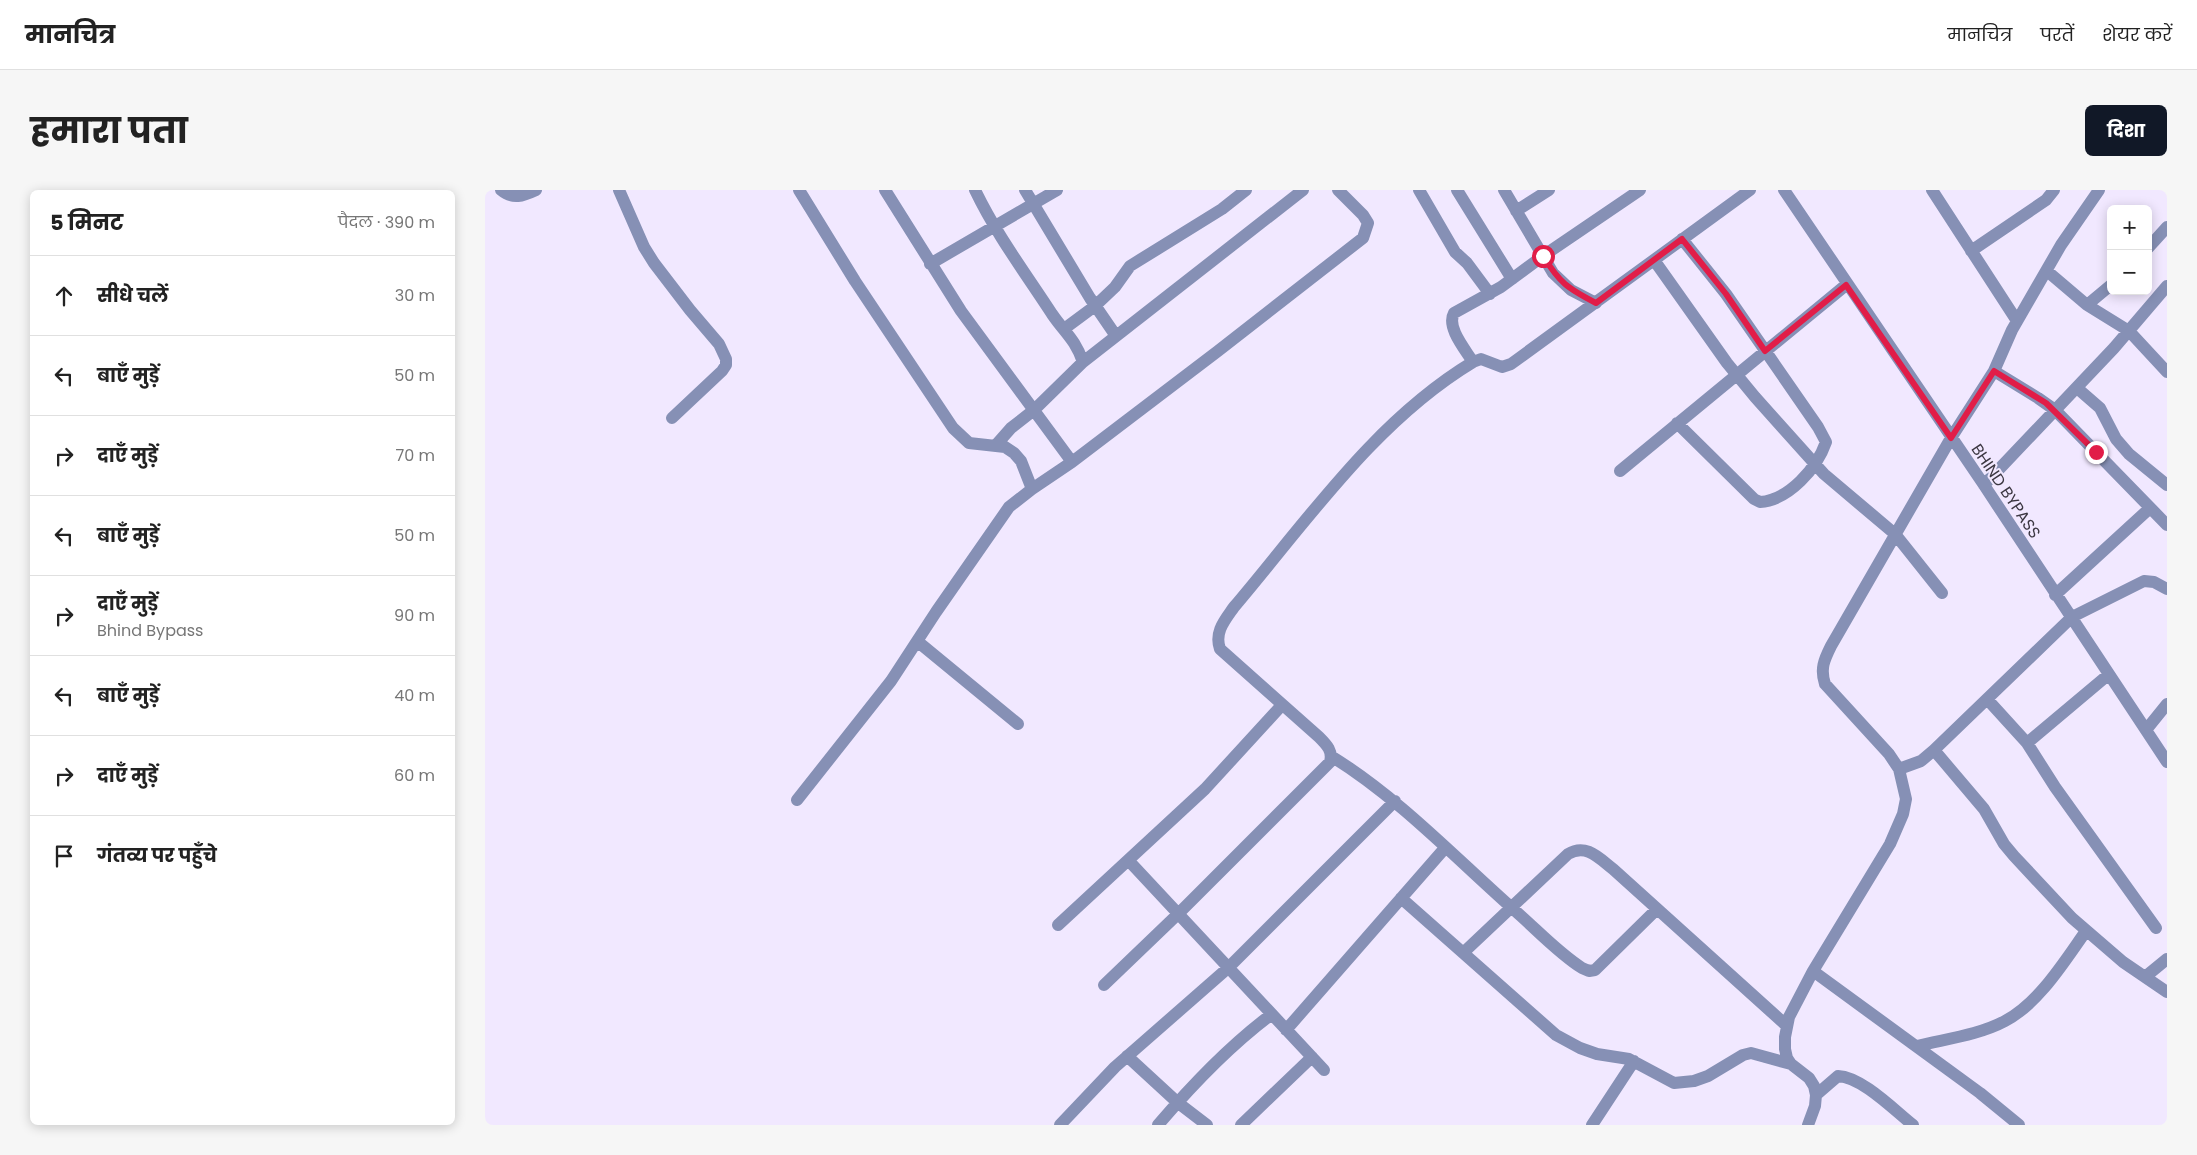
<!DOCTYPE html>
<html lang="hi">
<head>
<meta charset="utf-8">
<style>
  :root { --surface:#fff; --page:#f6f6f6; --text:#222; --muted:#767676; --line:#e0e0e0; --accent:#111827 }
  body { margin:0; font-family:Poppins,"Noto Sans Devanagari",sans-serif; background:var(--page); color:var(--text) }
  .controls { position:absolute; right:15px; top:15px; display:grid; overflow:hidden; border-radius:8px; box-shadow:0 2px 12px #0003 }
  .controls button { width:45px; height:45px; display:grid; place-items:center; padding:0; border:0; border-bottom:1px solid var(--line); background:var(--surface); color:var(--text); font:25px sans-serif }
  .stop { position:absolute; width:15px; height:15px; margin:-11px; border:4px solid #e11d48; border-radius:50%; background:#fff }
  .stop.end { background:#e11d48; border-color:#fff; box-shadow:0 1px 5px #0008 }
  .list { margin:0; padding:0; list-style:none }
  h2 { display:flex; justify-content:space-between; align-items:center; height:65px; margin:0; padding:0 20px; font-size:21px }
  h2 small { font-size:16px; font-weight:400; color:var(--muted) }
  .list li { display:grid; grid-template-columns:32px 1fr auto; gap:15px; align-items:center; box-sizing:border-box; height:80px; padding:0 20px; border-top:1px solid var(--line) }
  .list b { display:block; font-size:19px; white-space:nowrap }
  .list p { margin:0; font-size:16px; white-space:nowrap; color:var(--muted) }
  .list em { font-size:16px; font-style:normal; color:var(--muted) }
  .icon { flex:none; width:28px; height:28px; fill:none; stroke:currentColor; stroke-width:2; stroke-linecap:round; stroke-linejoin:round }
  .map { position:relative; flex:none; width:1682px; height:935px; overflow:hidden; border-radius:8px }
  header { display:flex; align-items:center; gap:30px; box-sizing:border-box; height:70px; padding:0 25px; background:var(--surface); border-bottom:1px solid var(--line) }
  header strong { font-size:24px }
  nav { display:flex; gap:28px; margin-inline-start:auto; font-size:18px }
  .intro { display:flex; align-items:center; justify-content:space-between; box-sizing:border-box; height:120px; padding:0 30px }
  h1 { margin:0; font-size:35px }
  .button { padding:12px 22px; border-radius:8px; background:var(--accent); color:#fff; font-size:18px; font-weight:700 }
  main { display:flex; gap:30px; padding:0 30px }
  aside { flex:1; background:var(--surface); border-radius:8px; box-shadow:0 2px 12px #0003 }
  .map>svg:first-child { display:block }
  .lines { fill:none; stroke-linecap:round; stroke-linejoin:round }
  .minor { stroke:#8690b5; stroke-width:12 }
  .route { stroke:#e11d48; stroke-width:6 }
  .labels { text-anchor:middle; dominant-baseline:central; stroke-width:4; stroke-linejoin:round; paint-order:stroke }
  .street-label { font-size:16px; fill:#3c3742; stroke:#f1e8ff }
</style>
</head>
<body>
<header>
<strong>मानचित्र</strong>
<nav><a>मानचित्र</a><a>परतें</a><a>शेयर करें</a></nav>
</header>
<div class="intro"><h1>हमारा पता</h1><a class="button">दिशा</a></div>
<main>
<aside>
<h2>5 मिनट<small>पैदल · 390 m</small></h2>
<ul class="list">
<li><svg class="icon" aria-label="ahead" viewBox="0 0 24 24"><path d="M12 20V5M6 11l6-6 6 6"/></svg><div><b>सीधे चलें</b></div><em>30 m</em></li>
<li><svg class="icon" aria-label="left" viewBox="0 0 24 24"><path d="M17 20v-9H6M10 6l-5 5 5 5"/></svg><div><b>बाएँ मुड़ें</b></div><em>50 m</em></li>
<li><svg class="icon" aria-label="right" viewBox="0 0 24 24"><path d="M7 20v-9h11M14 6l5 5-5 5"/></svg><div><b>दाएँ मुड़ें</b></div><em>70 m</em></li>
<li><svg class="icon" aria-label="left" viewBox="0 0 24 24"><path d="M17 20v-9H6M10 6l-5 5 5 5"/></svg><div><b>बाएँ मुड़ें</b></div><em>50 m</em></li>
<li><svg class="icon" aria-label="right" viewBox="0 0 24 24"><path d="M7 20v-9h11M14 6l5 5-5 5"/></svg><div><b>दाएँ मुड़ें</b><p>Bhind Bypass</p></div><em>90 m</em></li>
<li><svg class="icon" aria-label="left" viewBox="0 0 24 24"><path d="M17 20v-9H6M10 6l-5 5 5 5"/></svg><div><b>बाएँ मुड़ें</b></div><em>40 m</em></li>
<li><svg class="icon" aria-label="right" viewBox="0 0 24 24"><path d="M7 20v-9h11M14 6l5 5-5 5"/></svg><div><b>दाएँ मुड़ें</b></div><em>60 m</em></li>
<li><svg class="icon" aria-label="arrive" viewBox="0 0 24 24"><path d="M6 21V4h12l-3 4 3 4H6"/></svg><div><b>गंतव्य पर पहुँचे</b></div></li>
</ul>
</aside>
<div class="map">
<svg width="1682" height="935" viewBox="0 0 1682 935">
  <rect width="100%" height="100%" fill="#f1e8ff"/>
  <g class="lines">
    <path class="minor" d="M16 0C28 10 38 6 51 0
      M134 0 159 57 169 73 205 120 234 154 241 169V175L237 181 187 228
      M314 0 370 91 468 238 484 253 520 257 529 263 536 271 547 299
      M400 0 476 121 587 272
      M490 0C511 44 541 84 567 124 580 143 590 149 598 172
      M540 0 605 108 631 146
      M934 0 970 62 982 73 1005 104
      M972 0 1027 89
      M1019 0 1068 83 1086 100 1111 113
      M1299 0 1499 295 1682 572
      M1447 0 1532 131
      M1031 21 1064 0
      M1663 58 1682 37
      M1486 61 1561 10 1569 0
      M1169 70 1242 173 1270 207 1339 284 1410 344 1457 403
      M445 74 572 0
      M1562 81 1602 115 1644 141 1682 182
      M1602 115 1626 95
      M579 139 610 116 630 97 645 76 737 19 761 0
      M988 172C980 159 961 137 969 123L1016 97 1058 66 1155 0
      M1509 181 1553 208 1570 220 1682 335
      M1592 198 1615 218 1631 249 1644 264 1682 295
      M1192 233 1269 309 1275 312C1304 310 1332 278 1341 252L1333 237 1241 104 1197 49
      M511 255 526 238 549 220 598 172 818 0
      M1135 281 1361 95
      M1499 295 1629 158 1682 96
      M1570 405 1665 318
      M432 451 533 534
      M1623 485 1542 553 1570 597 1671 738
      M1502 509 1542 553
      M1661 540 1682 514
      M1449 560 1587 427 1659 391 1669 392 1682 399
      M846 566C917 610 974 672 1036 726 1056 744 1075 764 1097 778L1104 781 1110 780 1171 720
      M1414 579 1436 571 1449 560 1499 619 1519 654 1529 666 1587 728 1638 772 1682 802
      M312 610 406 491 451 422 524 317 547 299 587 272 733 161 878 48 883 33 878 25 853 0
      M644 671 839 880
      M916 708 1071 845 1095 858 1112 864 1144 869 1189 893 1209 891 1223 886 1258 865 1266 863 1306 874
      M573 735 720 599 797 515
      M978 763 1083 664C1101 653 1114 668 1128 679L1302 836
      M1328 781 1495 903 1534 935
      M1660 787 1682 769
      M619 795 693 724 845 572C848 561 842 555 834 547L735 459C729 442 740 430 749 417 822 331 890 231 988 172L996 169 1017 177 1026 174 1265 0
      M801 840 960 658
      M1432 856C1460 849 1494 845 1520 831 1554 813 1579 772 1601 741
      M642 866 692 912 722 935
      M1331 905 1353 886C1377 887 1409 920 1428 935
      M575 935 630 877 743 778 910 611
      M673 935C707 895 744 856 787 824
      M756 935 827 867
      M1107 935 1149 871
      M1323 935 1330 916 1331 905 1329 896 1324 888 1306 874 1302 868 1300 859V847L1304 827 1328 781 1405 654 1418 624 1421 609 1414 579 1404 564 1340 494C1335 479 1339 470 1346 456L1466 248 1509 181 1527 140 1576 55 1614 0"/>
  </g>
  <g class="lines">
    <path class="route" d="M1058 66C1075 93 1082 98 1111 113L1197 49 1241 104 1280 161 1361 95 1466 248 1509 181 1561 213 1611 262"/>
  </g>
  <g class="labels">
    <g class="street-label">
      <text transform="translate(1521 301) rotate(56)">BHIND BYPASS</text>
    </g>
  </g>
</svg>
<div class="controls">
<button>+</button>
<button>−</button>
</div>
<div class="stop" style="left:1058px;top:66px"></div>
<div class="stop end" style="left:1611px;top:262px"></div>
</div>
</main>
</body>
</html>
